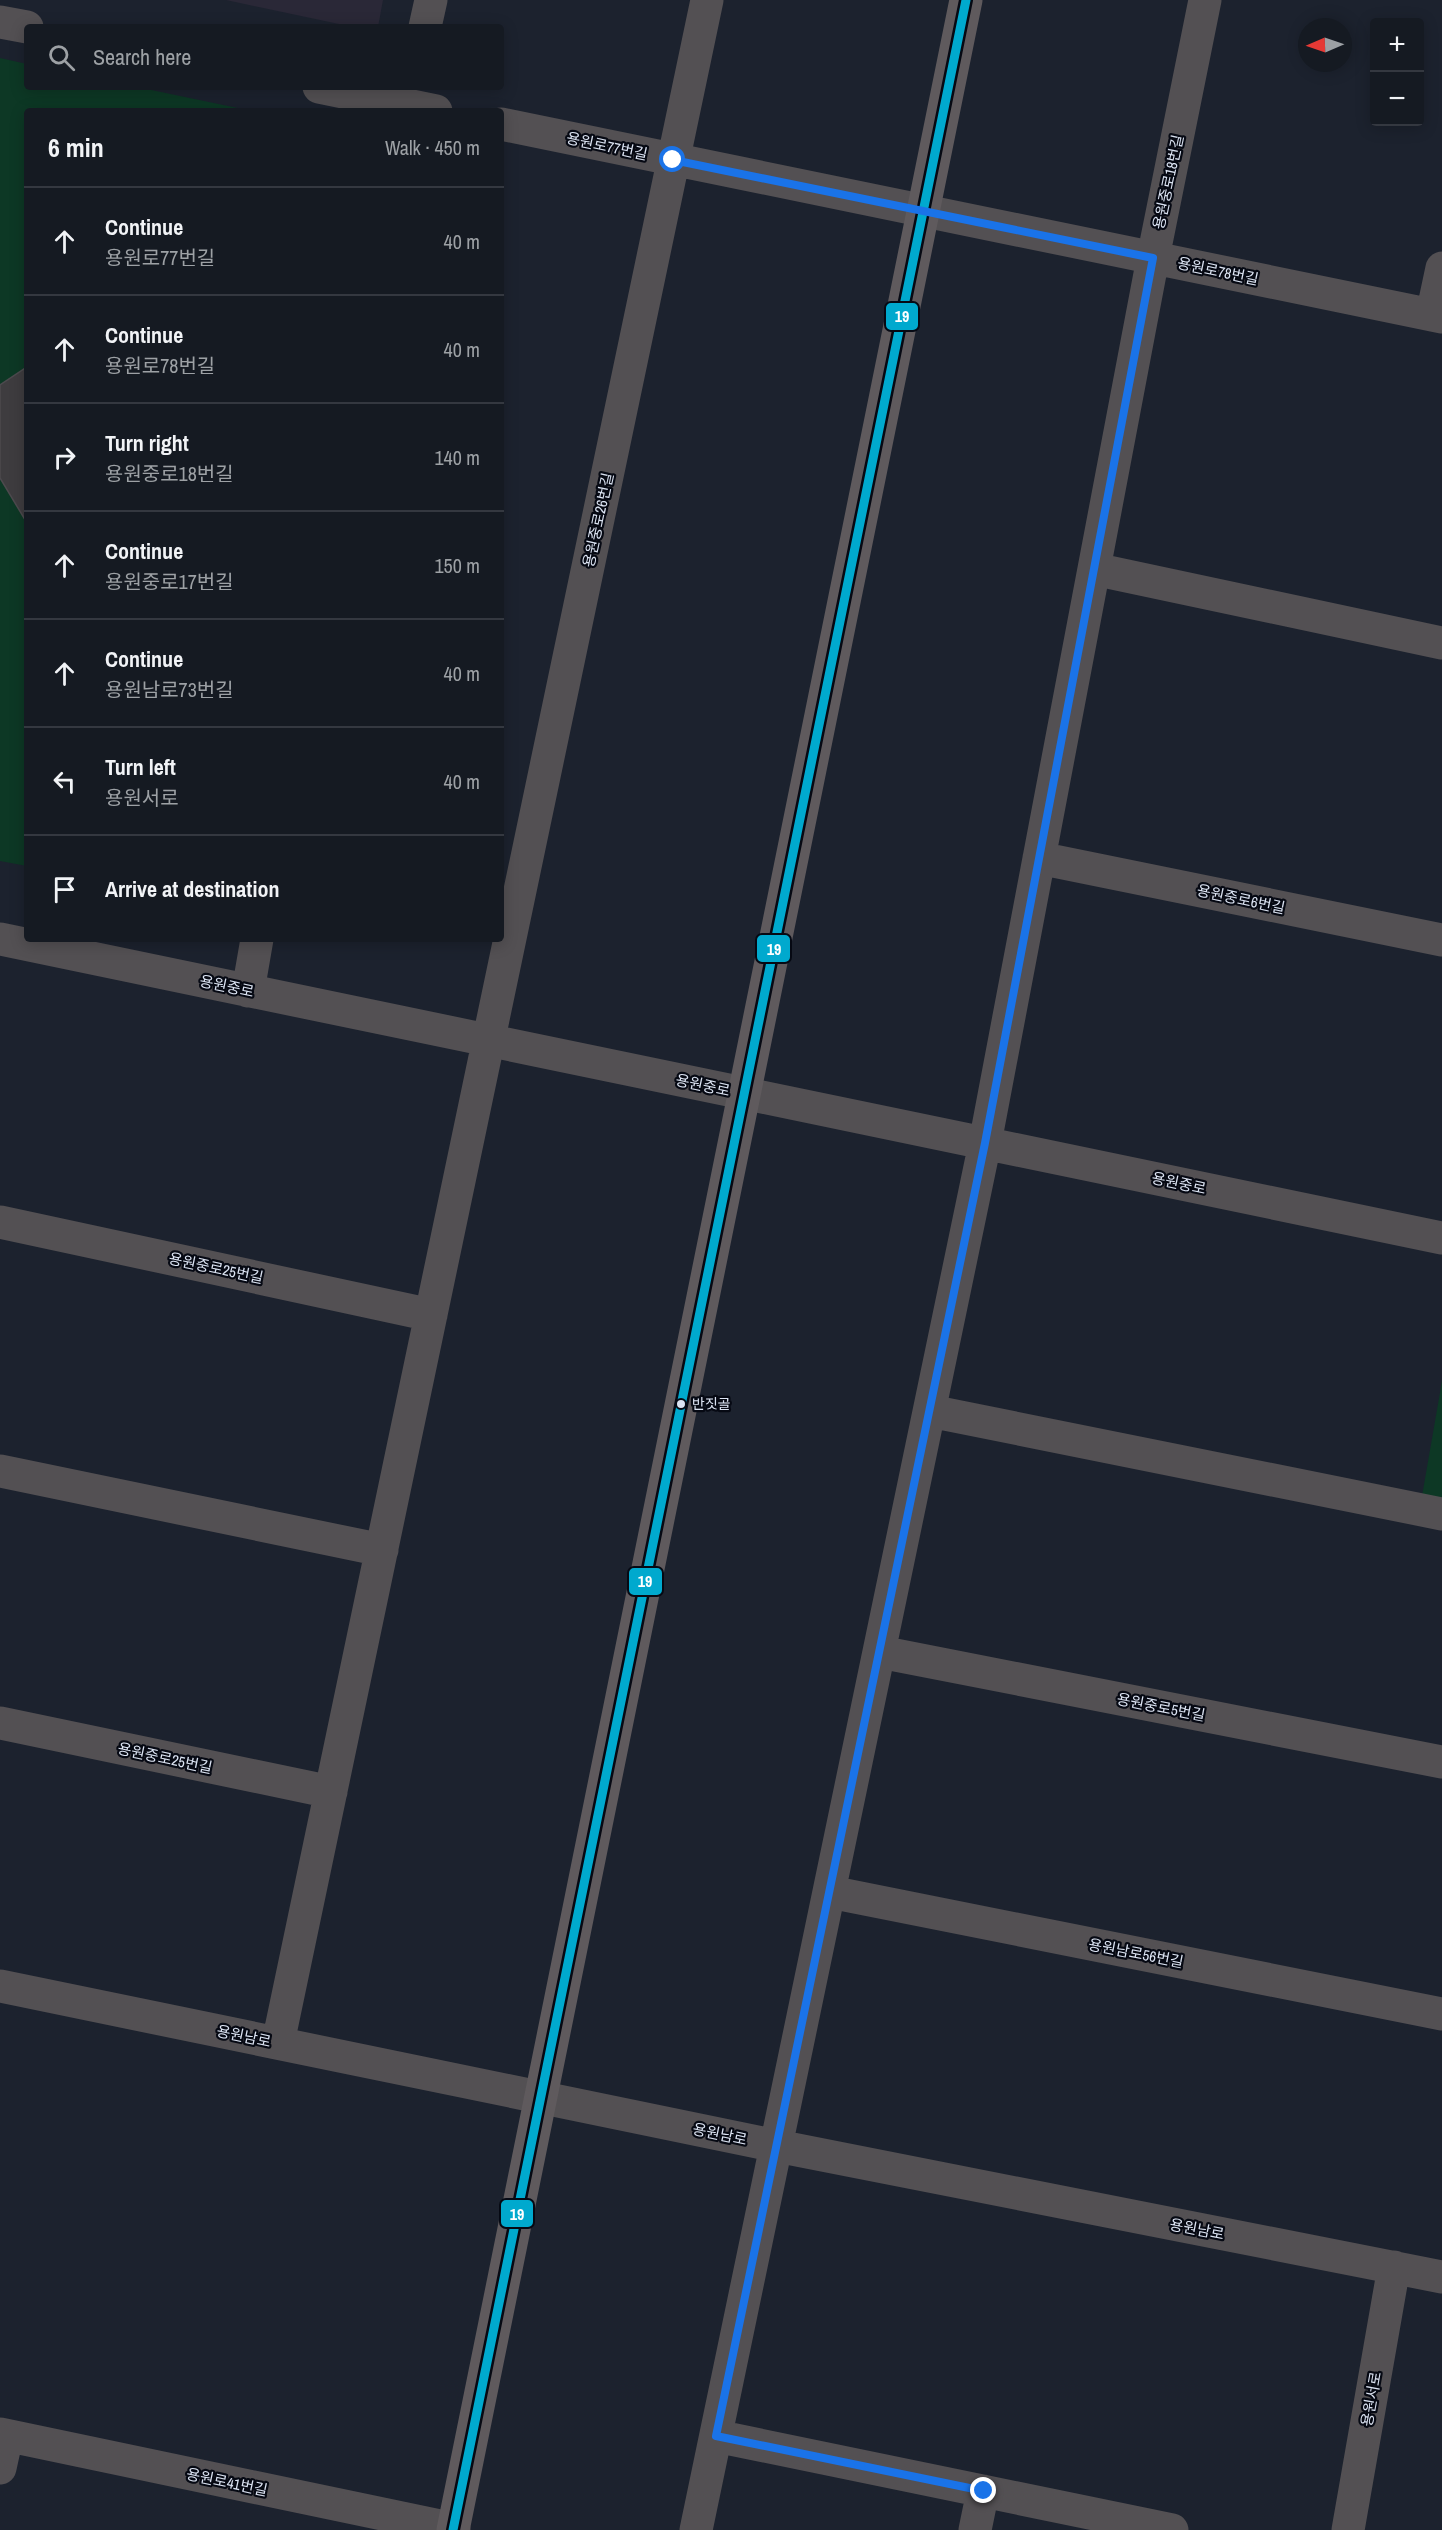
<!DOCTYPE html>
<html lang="en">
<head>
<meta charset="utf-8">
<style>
  :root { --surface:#151a22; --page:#22272f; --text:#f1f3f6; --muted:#9da1a5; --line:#343840 }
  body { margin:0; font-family:"Archivo Narrow","Noto Sans KR",sans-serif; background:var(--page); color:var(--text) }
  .controls { position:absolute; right:18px; top:18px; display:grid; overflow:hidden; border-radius:6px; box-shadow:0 3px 15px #0003 }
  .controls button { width:54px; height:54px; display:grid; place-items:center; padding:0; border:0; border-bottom:2px solid var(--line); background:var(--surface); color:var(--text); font:30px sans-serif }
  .compass { position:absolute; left:1298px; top:18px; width:54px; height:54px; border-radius:50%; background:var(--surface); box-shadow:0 3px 15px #0003; rotate:268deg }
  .stop { position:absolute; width:18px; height:18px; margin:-14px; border:4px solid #1a73e8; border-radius:50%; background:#fff }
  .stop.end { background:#1a73e8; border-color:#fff; box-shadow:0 2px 6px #0008 }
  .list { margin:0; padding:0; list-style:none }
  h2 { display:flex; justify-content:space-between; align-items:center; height:78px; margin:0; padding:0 24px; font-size:26px }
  h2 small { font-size:20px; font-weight:400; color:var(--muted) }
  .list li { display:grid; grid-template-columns:39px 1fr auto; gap:18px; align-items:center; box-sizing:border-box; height:108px; padding:0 24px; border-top:2px solid var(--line) }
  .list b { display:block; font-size:22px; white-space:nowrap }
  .list p { margin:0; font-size:20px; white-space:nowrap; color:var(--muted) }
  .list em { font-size:20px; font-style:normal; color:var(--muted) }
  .icon { flex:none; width:33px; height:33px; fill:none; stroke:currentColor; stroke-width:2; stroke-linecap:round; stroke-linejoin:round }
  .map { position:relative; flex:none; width:1442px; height:2530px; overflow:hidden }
  .search { position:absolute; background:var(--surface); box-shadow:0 3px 15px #0003; left:24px; top:24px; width:480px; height:66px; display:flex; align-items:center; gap:15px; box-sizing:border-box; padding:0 21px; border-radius:6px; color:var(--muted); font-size:22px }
  .panel { position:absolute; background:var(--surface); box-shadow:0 3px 15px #0003; left:24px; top:108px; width:480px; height:834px; border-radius:6px }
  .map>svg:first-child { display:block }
  .education { fill:#2a2837 }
  .green { fill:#0d3825 }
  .building { fill:#3e3c3f; stroke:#4d4a4e; stroke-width:1.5 }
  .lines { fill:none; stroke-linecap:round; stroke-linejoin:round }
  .street { stroke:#535053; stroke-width:33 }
  .secondary { stroke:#5f5a5d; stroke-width:33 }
  .bus-1-casing { stroke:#060913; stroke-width:14 }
  .bus-1 { stroke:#00a9ce; stroke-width:9 }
  .route { stroke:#1a73e8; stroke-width:8 }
  .bus-dot { fill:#dce4f3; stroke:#060913; stroke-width:2 }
  .labels { text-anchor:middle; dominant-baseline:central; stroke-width:4.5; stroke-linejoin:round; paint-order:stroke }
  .bus-label { font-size:14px; fill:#dce4f3; stroke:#060913; text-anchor:start }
  .street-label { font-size:15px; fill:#dce4f3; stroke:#060913 }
  .line-badge { stroke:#060913; stroke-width:2 }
  .badge-label { font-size:16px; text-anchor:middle; font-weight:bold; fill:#fff }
</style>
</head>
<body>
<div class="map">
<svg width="1442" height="2530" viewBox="0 0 1442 2530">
  <rect width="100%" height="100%" fill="#1c222e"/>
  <path class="education" d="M226 0H383L378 27H353Z"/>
  <path class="green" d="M0 58 27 64V87H137L252 111H27V866L0 861Z
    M1442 1381V1501L1422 1496Z"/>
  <path class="building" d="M27 367V523L0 478V385Z"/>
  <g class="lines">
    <path class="street" d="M0 22 27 27
      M425 27 431 0
      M319 87 436 111
      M501 124 1442 317
      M1432 315 1442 268
      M1094 569 1442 643
      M1039 858 1442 940
      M0 939 1442 1238
      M248 991 257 939
      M0 1222 431 1315
      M930 1411 1442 1514
      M0 1471 382 1550
      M880 1652 1442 1762
      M0 1723 331 1792
      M830 1892 1442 2014
      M0 1986 777 2146 1442 2277
      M278 2043 707 0
      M0 2434 454 2529
      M716 2436 1172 2530
      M0 2468 7 2436
      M696 2530 985 1143 1153 258 1205 0
      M975 2530 983 2491
      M1348 2530 1394 2267"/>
    <path class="secondary" d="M453 2530 966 0"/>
    <g class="bus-1-casing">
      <path id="bus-1" d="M453 2530 966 0"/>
    </g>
    <use href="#bus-1" class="bus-1"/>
  </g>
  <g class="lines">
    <path class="route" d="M673 160 1153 258 985 1143 716 2436 984 2491"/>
  </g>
  <circle class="bus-dot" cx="681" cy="1404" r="5"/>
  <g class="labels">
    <g class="bus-label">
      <text x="692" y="1404">반짓골</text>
    </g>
    <g class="street-label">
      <text transform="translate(607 146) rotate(12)">용원로77번길</text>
      <text transform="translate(1168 182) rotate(-78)">용원중로18번길</text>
      <text transform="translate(1218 271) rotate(12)">용원로78번길</text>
      <text transform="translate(598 520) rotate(-78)">용원중로26번길</text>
      <text transform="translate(1241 899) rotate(12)">용원중로6번길</text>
      <text transform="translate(227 986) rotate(12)">용원중로</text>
      <text transform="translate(703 1085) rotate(12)">용원중로</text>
      <text transform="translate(1179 1183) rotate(12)">용원중로</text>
      <text transform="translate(216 1268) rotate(12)">용원중로25번길</text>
      <text transform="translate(1161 1707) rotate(11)">용원중로5번길</text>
      <text transform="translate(165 1758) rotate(12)">용원중로25번길</text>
      <text transform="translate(1136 1953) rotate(11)">용원남로56번길</text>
      <text transform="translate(244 2036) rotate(12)">용원남로</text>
      <text transform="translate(720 2134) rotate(12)">용원남로</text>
      <text transform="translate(1197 2229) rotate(11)">용원남로</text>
      <text transform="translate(1371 2399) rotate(-80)">용원서로</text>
      <text transform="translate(227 2482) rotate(12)">용원로41번길</text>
    </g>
  </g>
  <g class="line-badge">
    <rect x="885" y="302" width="34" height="29" rx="6" fill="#00a9ce"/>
    <rect x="756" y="934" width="35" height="29" rx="6" fill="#00a9ce"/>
    <rect x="628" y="1567" width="35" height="29" rx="6" fill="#00a9ce"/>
    <rect x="500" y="2199" width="34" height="29" rx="6" fill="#00a9ce"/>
  </g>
  <g class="badge-label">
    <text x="902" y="322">19</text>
    <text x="774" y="955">19</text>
    <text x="645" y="1587">19</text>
    <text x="517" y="2220">19</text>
  </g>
</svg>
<div class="controls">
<button>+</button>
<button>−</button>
</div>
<svg class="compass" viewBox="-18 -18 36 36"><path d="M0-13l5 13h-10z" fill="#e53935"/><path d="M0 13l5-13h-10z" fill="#9da1a5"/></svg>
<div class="stop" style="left:673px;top:160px"></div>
<div class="stop end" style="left:984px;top:2491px"></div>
<div class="search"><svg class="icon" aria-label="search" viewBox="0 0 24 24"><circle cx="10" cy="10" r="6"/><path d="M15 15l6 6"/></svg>Search here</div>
<section class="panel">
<h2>6 min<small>Walk · 450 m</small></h2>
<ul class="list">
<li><svg class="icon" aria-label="ahead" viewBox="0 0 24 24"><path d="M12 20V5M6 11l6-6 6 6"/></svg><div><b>Continue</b><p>용원로77번길</p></div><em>40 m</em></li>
<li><svg class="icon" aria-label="ahead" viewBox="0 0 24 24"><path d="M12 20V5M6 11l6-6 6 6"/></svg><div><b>Continue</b><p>용원로78번길</p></div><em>40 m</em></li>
<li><svg class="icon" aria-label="right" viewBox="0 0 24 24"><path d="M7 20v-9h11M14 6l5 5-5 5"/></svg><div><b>Turn right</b><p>용원중로18번길</p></div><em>140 m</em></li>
<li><svg class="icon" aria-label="ahead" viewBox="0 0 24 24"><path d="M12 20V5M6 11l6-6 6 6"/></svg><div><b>Continue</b><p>용원중로17번길</p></div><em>150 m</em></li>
<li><svg class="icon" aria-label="ahead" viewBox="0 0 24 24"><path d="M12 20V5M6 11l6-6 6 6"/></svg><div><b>Continue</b><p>용원남로73번길</p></div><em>40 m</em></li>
<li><svg class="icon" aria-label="left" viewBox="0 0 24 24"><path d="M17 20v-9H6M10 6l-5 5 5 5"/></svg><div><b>Turn left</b><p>용원서로</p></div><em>40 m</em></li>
<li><svg class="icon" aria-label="arrive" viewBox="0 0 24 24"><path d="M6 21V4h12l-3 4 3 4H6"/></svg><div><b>Arrive at destination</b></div></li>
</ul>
</section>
</div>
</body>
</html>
